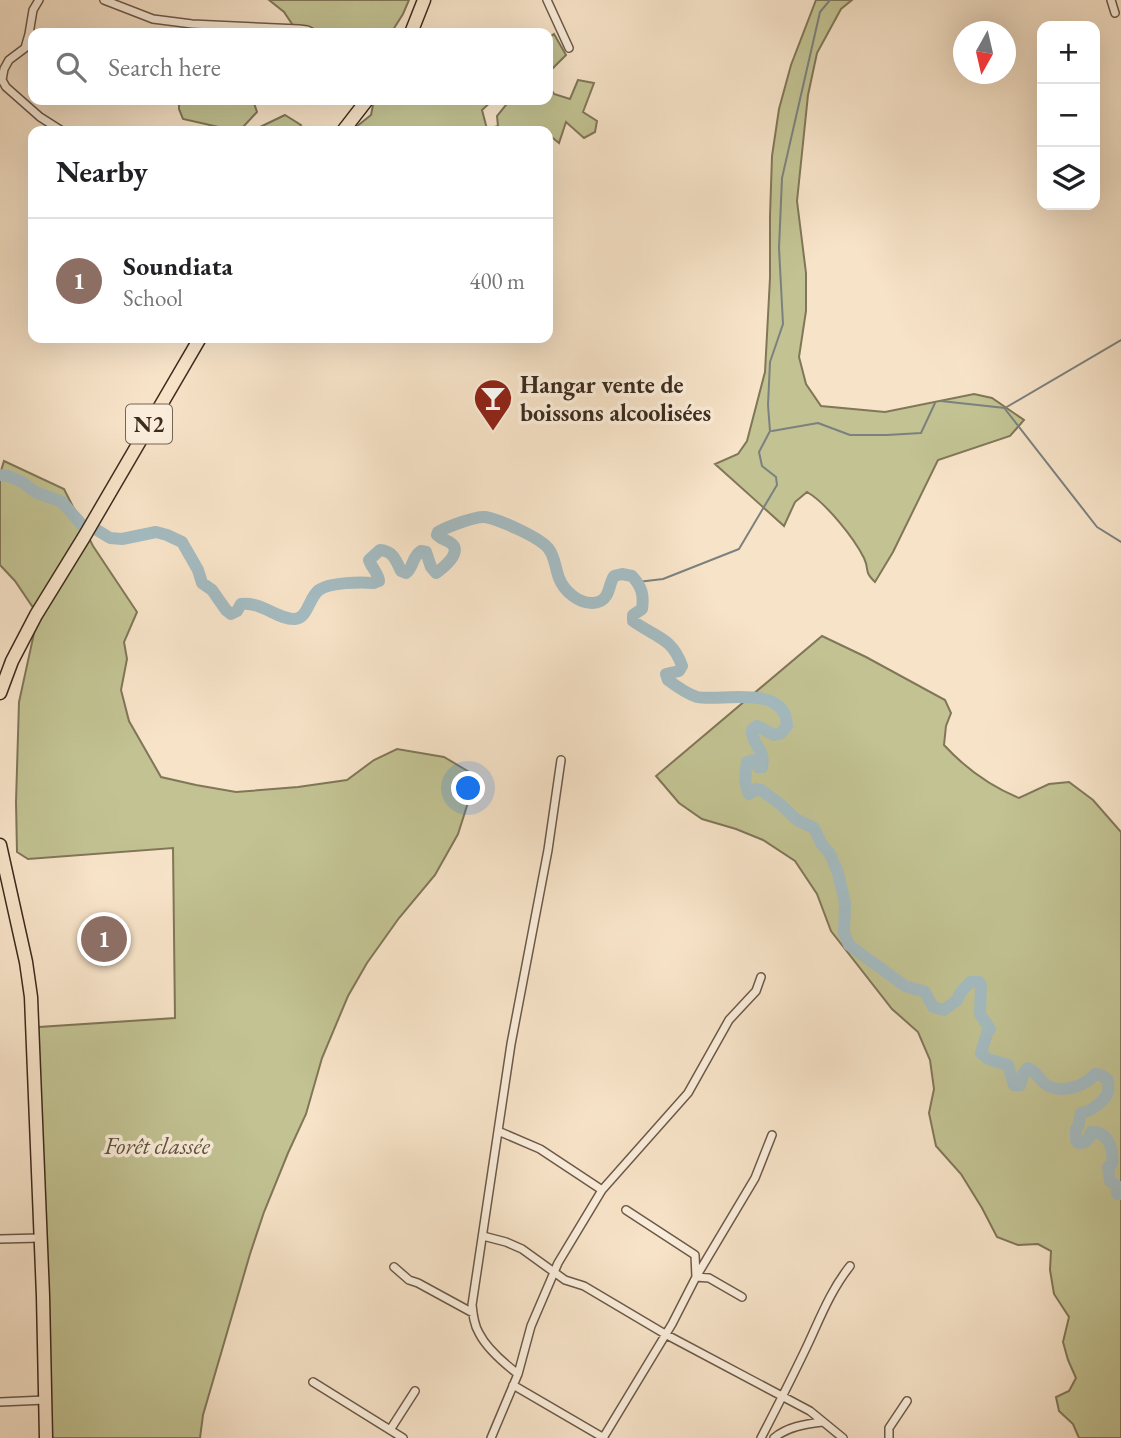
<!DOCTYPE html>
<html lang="en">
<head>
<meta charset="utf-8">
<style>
  :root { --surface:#fff; --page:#f6f6f6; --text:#202124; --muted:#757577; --line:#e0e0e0; --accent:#8f2418 }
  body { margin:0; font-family:"EB Garamond",serif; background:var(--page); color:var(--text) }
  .controls { position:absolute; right:21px; top:21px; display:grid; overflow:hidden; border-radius:14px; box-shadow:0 7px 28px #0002 }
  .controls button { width:63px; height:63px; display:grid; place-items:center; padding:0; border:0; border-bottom:2px solid var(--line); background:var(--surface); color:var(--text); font:35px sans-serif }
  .compass { position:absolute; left:953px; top:21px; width:63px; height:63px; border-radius:50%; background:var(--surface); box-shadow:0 7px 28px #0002; rotate:188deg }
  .you { position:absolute; left:469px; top:789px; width:24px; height:24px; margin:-18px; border:5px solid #fff; border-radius:50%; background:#1a73e8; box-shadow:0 0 0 10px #1a73e833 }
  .badge { display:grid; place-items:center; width:46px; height:46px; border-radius:50%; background:var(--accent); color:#fff; font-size:23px; font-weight:700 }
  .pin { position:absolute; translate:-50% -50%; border:4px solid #fff; box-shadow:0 2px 7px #0006 }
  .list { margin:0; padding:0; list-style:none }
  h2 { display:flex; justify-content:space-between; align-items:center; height:91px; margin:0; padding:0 28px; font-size:30px }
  h2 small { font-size:23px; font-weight:400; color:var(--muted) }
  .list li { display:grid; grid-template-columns:46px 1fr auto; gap:21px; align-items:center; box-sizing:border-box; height:126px; padding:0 28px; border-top:2px solid var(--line) }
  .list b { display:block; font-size:26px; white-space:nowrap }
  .list p { margin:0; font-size:23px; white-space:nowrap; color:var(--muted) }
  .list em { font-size:23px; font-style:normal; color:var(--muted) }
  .icon { flex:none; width:38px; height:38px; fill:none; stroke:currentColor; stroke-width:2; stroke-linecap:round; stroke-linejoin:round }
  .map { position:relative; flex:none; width:1121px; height:1438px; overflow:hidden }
  .search { position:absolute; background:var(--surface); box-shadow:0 7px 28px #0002; left:28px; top:28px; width:525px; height:77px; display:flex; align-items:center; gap:18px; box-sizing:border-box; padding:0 24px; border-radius:14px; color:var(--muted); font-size:26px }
  .panel { position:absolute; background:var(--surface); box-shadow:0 7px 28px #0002; left:28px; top:126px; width:525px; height:217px; border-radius:14px }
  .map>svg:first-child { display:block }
  .green { fill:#c2c292; stroke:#807658; stroke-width:2 }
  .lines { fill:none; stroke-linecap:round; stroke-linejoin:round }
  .stream { stroke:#7b817f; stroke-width:2 }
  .river { stroke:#a4bbc1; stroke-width:12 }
  .street-casing { stroke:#6c5948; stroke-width:10 }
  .highway-casing { stroke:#3d2b1d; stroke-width:15 }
  .street { stroke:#faeddb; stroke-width:7 }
  .highway { stroke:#f7e3c8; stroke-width:12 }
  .labels { text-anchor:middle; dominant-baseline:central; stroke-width:7; stroke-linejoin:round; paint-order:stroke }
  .shield { fill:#faeddb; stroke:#766556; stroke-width:2 }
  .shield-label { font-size:23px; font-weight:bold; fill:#3d2b1d }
  .poi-label { font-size:24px; font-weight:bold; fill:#3d2b1d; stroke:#faeddb; text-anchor:start }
  .park-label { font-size:24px; font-style:italic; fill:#5e513a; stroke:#faeddb }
</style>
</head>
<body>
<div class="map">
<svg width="1121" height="1438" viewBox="0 0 1121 1438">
  <rect width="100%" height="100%" fill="#f7e3c8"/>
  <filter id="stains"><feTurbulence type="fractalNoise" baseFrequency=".00286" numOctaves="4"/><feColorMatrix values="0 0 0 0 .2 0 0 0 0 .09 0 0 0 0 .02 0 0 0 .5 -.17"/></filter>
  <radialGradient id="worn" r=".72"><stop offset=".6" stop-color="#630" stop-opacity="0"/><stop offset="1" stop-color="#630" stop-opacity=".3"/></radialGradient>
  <path class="green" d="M269 0H409L403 14 391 33H298L284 12Z
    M816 0H852L841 9 817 53 808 95 797 201 806 273V311L799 357 806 384 821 406 885 412 974 394 992 398 1024 420 1010 436 938 460 893 552 875 582C863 570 870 571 864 558 854 538 826 503 807 492L795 502 784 526 715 464 738 454 747 441 765 372 770 278V216L772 156 779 109 791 65Z
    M554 34 566 55 548 73V38Z
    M578 80 594 83 583 112 597 121 595 132 584 138 566 122 559 143 548 134V131H443L435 129 434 131H351L371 115 374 100H493L482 110 487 129 498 126 497 116 510 100H548V84L554 94 570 99Z
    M179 100H232L241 102 242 100H253L257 112 243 127 223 128 183 119 179 109Z
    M285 115 301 125 297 131H258V128Z
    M4 461 64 489 93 546 137 612 124 642 127 659 121 690 129 721 161 777 196 785 236 792 298 787 347 780 374 760 397 749 444 757 471 773 472 790 458 834 435 875 399 918 367 963 348 996 322 1058 306 1114 288 1153 264 1212 250 1254 203 1415 200 1438H41L30 1052 39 1027 175 1018 173 848 28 859 17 852 16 802 19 702 38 615 15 581 0 565V474Z
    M822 636 866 657 945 700 951 713 946 726 944 745C966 769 990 786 1019 798L1049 784 1069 782 1093 800 1121 832V1438H1079L1073 1424 1059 1411 1056 1397 1069 1391 1076 1378 1068 1360 1063 1342 1069 1317 1054 1294 1050 1270 1051 1251 1038 1244 1018 1245 997 1237 982 1208 961 1174 936 1146 929 1113 934 1089 930 1060 918 1032 892 1009 831 931 817 894 795 861 763 840 736 829 702 819 679 803 656 776Z"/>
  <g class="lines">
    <path class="stream" d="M941 401 1005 408 1121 340
      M1005 409 1097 527 1121 542
      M772 431 818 423 850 435H887L921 433 935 403
      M638 582 663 579 739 549 777 485 776 477 762 466 759 452 770 431 768 405 770 362 783 324 779 248 782 178 820 12 830 0"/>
    <path class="river" d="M0 475 8 476 22 482 35 492 62 502 82 525 97 530 110 538 122 539 156 532 167 535 182 542 198 570 202 583 212 590 226 610 231 614 237 611 241 604C261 601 278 620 295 619 308 618 309 597 319 590 330 582 361 582 374 583L379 581C379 574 371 567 369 560L380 550C393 551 396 560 401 571L406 573C414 567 411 558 421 551L426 552 431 567 436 573C443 568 462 553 452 544 448 540 442 540 437 535L438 532C447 527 475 516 485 517 498 519 539 537 548 548 555 556 555 568 559 578 564 591 578 603 592 603 597 603 603 601 606 596 610 590 610 582 614 576L622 574 632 576C642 587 644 595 642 609L633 615V621C655 637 672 637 682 666L679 671 666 674 668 680C676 686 687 694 697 697 721 702 786 683 787 726L781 733 774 735 757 726 752 730C751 745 766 748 762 767H758L754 760 747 762C745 772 744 785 749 794L756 789 761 790 780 804 797 820 814 828 821 843 830 854 838 873 845 903 844 933 849 945 905 986 925 992 933 1007 944 1010 957 1000 961 992 970 982H979L981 985 980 1014 990 1029 987 1033 981 1053 988 1059 1008 1065 1014 1085H1020L1024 1072 1028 1068C1036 1071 1038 1078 1044 1083 1059 1095 1084 1087 1095 1074L1101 1075 1108 1080C1108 1084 1109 1088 1108 1092 1105 1101 1090 1112 1081 1113L1078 1127 1076 1129V1140L1078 1143 1085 1142 1089 1138 1091 1132C1108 1131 1114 1149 1112 1164L1108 1167 1110 1181 1117 1186V1194H1121"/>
    <g class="street-casing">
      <path id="street" d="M39 0 33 10 29 34 25 48 9 60 4 69 2 80 6 87 40 117 62 131
        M104 0 153 19 192 24 299 29 307 30 313 33
        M547 0 569 48
        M1111 0 1115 13
        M498 1131 540 1149 602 1190
        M626 1210 695 1255 696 1277 709 1278 742 1297
        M483 1236 506 1242 522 1249 565 1280 584 1286 665 1334 810 1411 843 1438
        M0 1239 40 1238
        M394 1267 409 1280 418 1283 473 1313
        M518 1374C505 1364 487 1349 479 1333 474 1325 473 1315 472 1305L511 1044 548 850 561 760
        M313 1382 403 1438
        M513 1385 604 1438
        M0 1402 45 1400
        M390 1430 415 1391
        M491 1438 518 1374 531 1326 558 1263 602 1190 688 1093 729 1020 756 991 761 977
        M603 1438 672 1324 696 1277 755 1178 772 1135
        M761 1438C777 1407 793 1376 808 1344 821 1316 831 1290 850 1266
        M774 1438C787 1427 805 1424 822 1422
        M889 1438V1428L907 1401"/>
    </g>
    <g class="highway-casing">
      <path id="highway" d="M411 33 424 0
        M343 131 367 100
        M0 693 12 661 36 615 84 537 200 338
        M0 845 26 962 31 997 43 1296 46 1438"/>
    </g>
    <use href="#street" class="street"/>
    <use href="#highway" class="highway"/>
  </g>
  <defs>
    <g id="bar-pin" transform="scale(2.0125)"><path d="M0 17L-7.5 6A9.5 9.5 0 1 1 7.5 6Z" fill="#8f2418" stroke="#faeddb"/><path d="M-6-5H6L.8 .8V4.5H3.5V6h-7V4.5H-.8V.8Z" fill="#fff"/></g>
  </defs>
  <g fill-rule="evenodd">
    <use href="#bar-pin" x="493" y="398"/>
  </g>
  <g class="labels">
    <rect class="shield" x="126" y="404.5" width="46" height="39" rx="5"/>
    <g class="shield-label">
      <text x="149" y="424">N2</text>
    </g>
    <g class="poi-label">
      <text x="520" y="384">Hangar vente de<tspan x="520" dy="28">boissons alcoolisées</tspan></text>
    </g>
    <g class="park-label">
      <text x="157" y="1145">Forêt classée</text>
    </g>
  </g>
  <rect width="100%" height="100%" filter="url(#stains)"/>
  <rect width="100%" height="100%" fill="url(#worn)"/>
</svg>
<div class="controls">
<button>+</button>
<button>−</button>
<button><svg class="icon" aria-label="layers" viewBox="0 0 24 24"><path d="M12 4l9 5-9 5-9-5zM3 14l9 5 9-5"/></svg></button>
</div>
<svg class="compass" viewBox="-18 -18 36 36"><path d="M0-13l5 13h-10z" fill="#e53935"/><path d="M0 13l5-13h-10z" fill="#757577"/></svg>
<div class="you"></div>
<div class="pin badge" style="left:104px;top:939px;background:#8d6e63">1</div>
<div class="search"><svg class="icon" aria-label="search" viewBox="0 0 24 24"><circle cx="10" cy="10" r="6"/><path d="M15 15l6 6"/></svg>Search here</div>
<section class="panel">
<h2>Nearby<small></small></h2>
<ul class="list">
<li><span class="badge" style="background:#8d6e63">1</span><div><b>Soundiata</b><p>School</p></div><em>400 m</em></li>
</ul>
</section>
</div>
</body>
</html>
